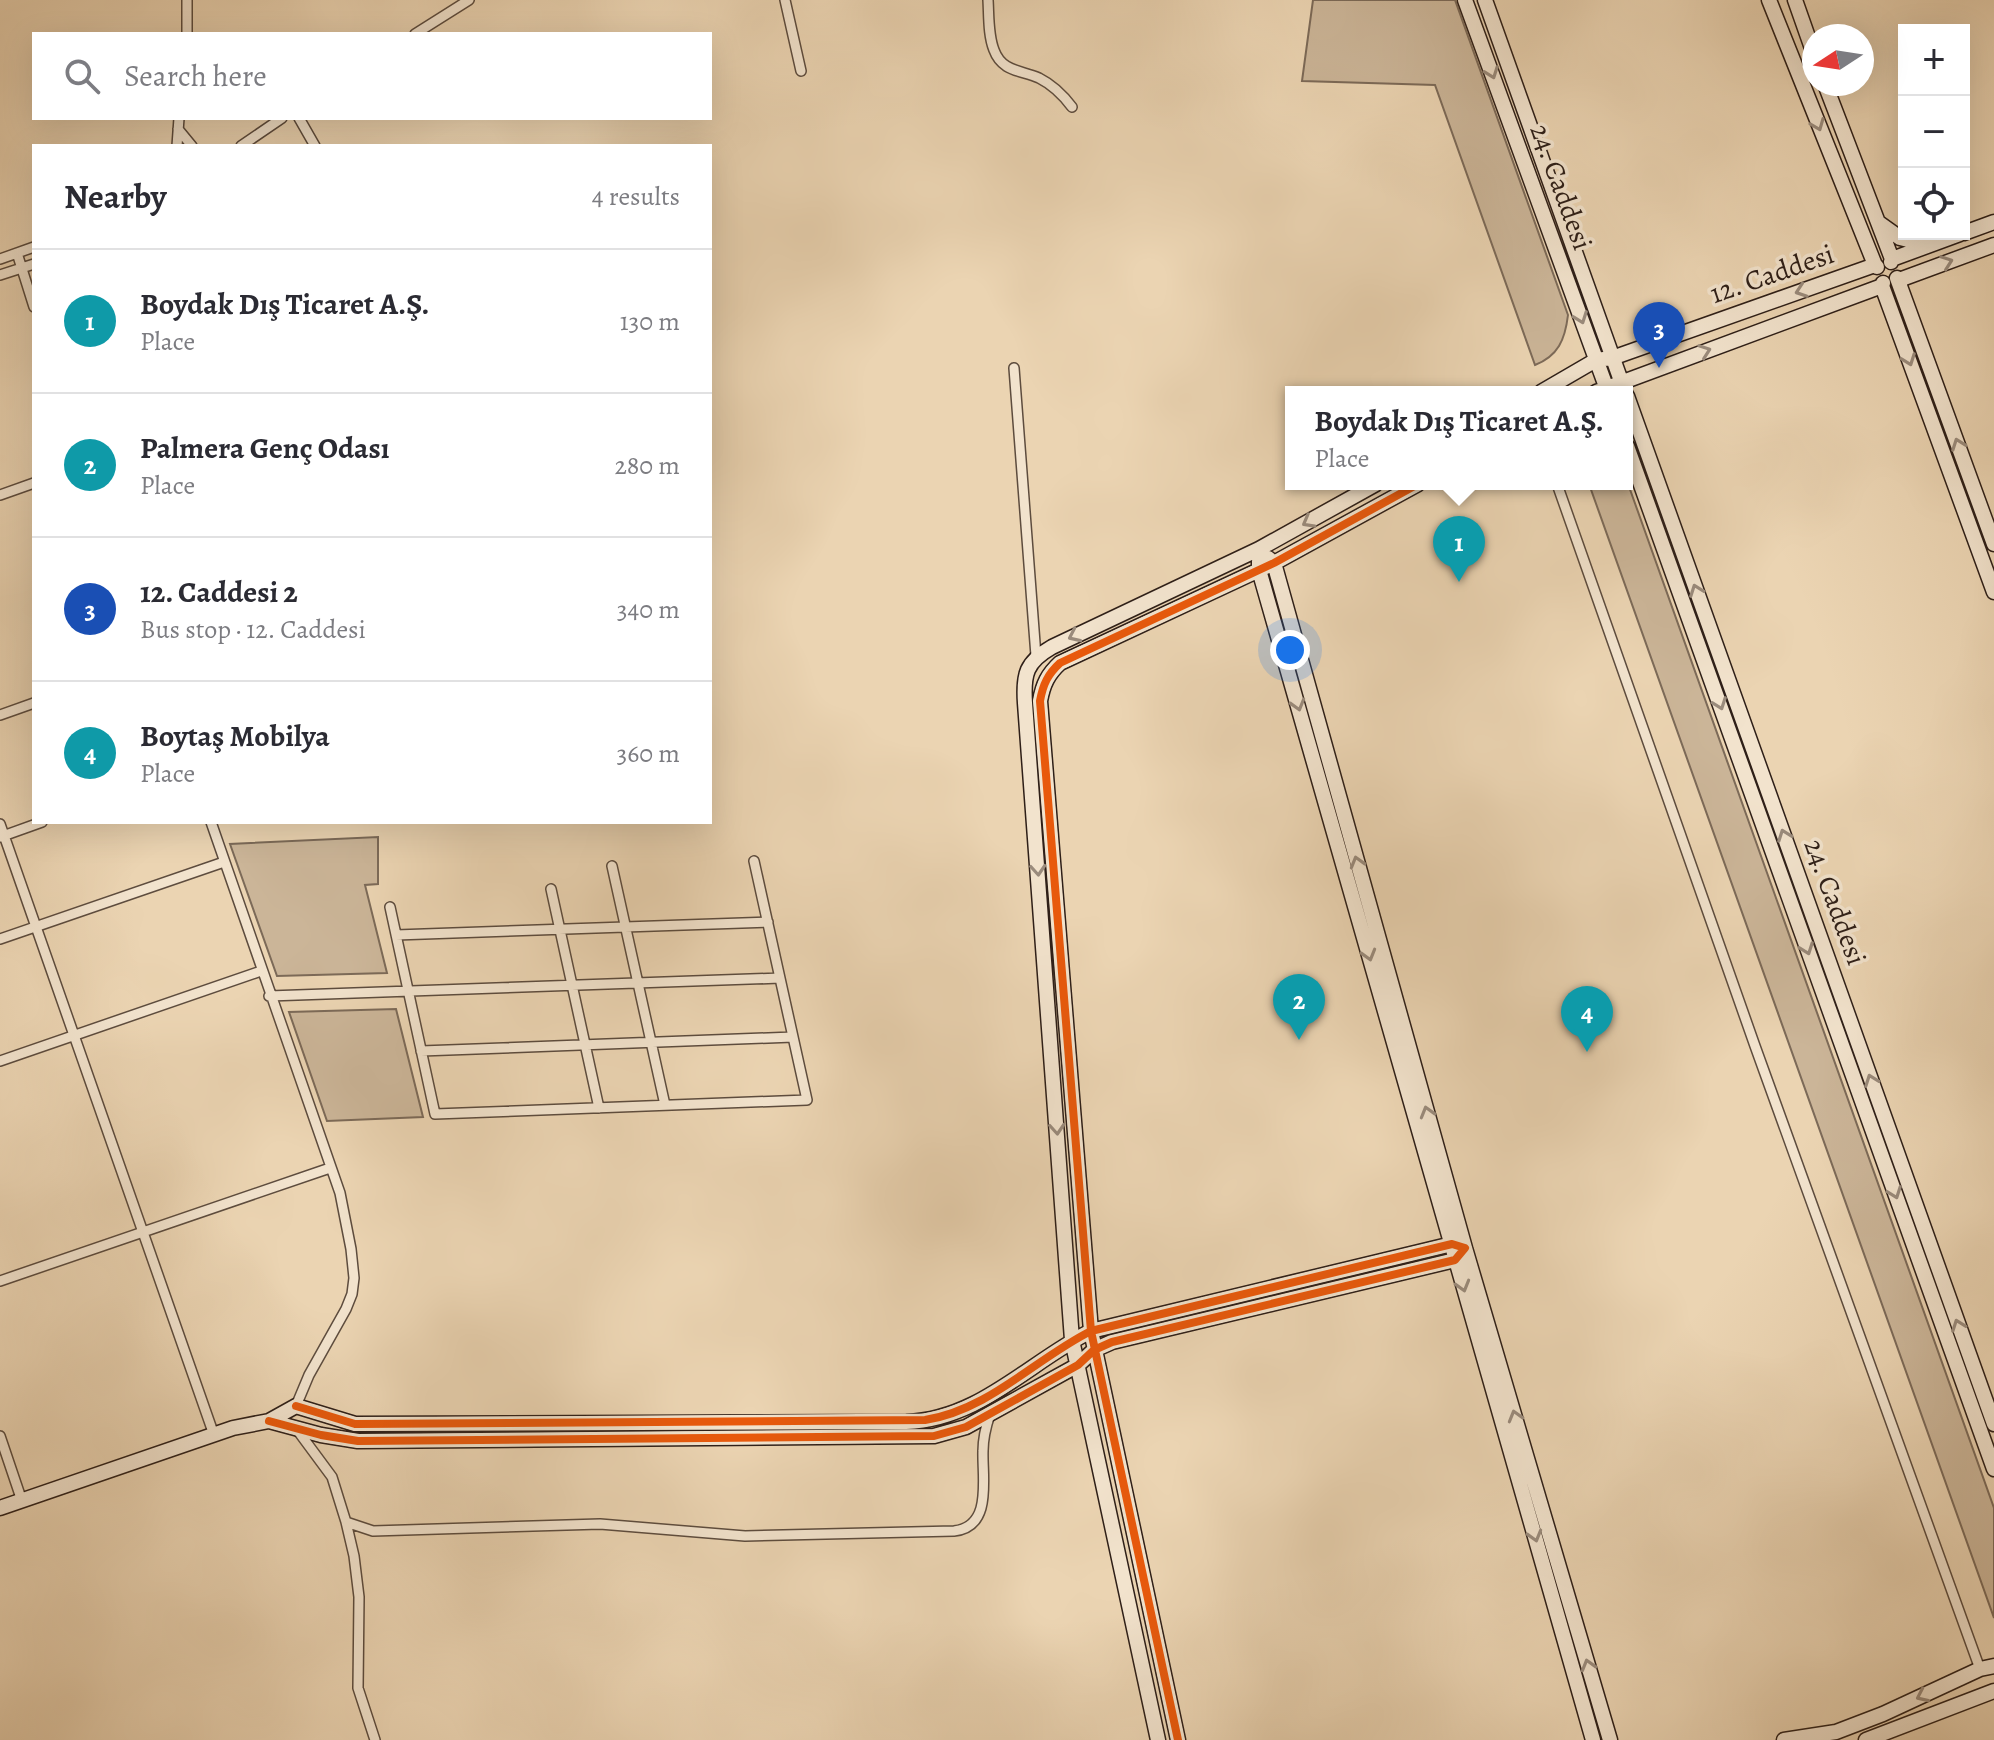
<!DOCTYPE html>
<html lang="en">
<head>
<meta charset="utf-8">
<style>
  :root { --surface:#fff; --page:#f2f2f3; --text:#2b2b33; --muted:#7c7c81; --line:#e1e1e2; --accent:#0b8043 }
  body { margin:0; font-family:Alegreya,serif; background:var(--page); color:var(--text) }
  .controls { position:absolute; right:24px; top:24px; display:grid; overflow:hidden; border-radius:0px; box-shadow:0 8px 32px #0002 }
  .controls button { width:72px; height:72px; display:grid; place-items:center; padding:0; border:0; border-bottom:2px solid var(--line); background:var(--surface); color:var(--text); font:40px sans-serif }
  .compass { position:absolute; left:1802px; top:24px; width:72px; height:72px; border-radius:50%; background:var(--surface); box-shadow:0 8px 32px #0002; rotate:258deg }
  .you { position:absolute; left:1290px; top:650px; width:28px; height:28px; margin:-20px; border:6px solid #fff; border-radius:50%; background:#1a73e8; box-shadow:0 0 0 12px #1a73e833 }
  .badge { display:grid; place-items:center; width:52px; height:52px; border-radius:50%; background:var(--accent); color:#fff; font-size:26px; font-weight:700 }
  .pin { position:absolute; translate:-50% -66px; filter:drop-shadow(0 2px 4px #0008) }
  .pin::after { content:''; position:absolute; top:42px; width:28px; height:24px; background:inherit; clip-path:polygon(0 0,100% 0,50% 100%) }
  .popup { position:absolute; left:1285px; top:386px; width:348px; height:104px; box-sizing:border-box; display:grid; place-content:center; border-radius:0px; background:var(--surface); filter:drop-shadow(0 2px 6px #0005); font-size:26px; white-space:nowrap; color:var(--muted) }
  .popup b { font-size:30px; color:var(--text) }
  .popup::after { content:''; position:absolute; left:50%; top:100%; margin-left:-16px; border:16px solid transparent; border-top-color:var(--surface) }
  .list { margin:0; padding:0; list-style:none }
  h2 { display:flex; justify-content:space-between; align-items:center; height:104px; margin:0; padding:0 32px; font-size:34px }
  h2 small { font-size:26px; font-weight:400; color:var(--muted) }
  .list li { display:grid; grid-template-columns:52px 1fr auto; gap:24px; align-items:center; box-sizing:border-box; height:144px; padding:0 32px; border-top:2px solid var(--line) }
  .list b { display:block; font-size:30px; white-space:nowrap }
  .list p { margin:0; font-size:26px; white-space:nowrap; color:var(--muted) }
  .list em { font-size:26px; font-style:normal; color:var(--muted) }
  .icon { flex:none; width:44px; height:44px; fill:none; stroke:currentColor; stroke-width:2; stroke-linecap:round; stroke-linejoin:round }
  .map { position:relative; flex:none; width:1994px; height:1740px; overflow:hidden }
  .search { position:absolute; background:var(--surface); box-shadow:0 8px 32px #0002; left:32px; top:32px; width:680px; height:88px; display:flex; align-items:center; gap:20px; box-sizing:border-box; padding:0 28px; border-radius:0px; color:var(--muted); font-size:30px }
  .panel { position:absolute; background:var(--surface); box-shadow:0 8px 32px #0002; left:32px; top:144px; width:680px; height:680px; border-radius:0px }
  .map>svg:first-child { display:block }
  .green { fill:#cbb598; stroke:#7c6a58; stroke-width:2 }
  .lines { fill:none; stroke-linecap:round; stroke-linejoin:round }
  .street-casing { stroke:#5d4c3e; stroke-width:12 }
  .secondary-casing { stroke:#2e1f18; stroke-width:17 }
  .street { stroke:#f2e3cd; stroke-width:9 }
  .secondary { stroke:#f2e3cd; stroke-width:14 }
  .cycleway-casing { stroke:#f2e3cd; stroke-width:13 }
  .cycleway { stroke:#e8590c; stroke-width:8 }
  .oneway { stroke:#9a8b7c }
  .labels { text-anchor:middle; dominant-baseline:central; stroke-width:7; stroke-linejoin:round; paint-order:stroke }
  .street-label { font-size:28px; fill:#2e1f18; stroke:#f2e3cd }
</style>
</head>
<body>
<div class="map">
<svg width="1994" height="1740" viewBox="0 0 1994 1740">
  <rect width="100%" height="100%" fill="#ebd4b2"/>
  <filter id="stains"><feTurbulence type="fractalNoise" baseFrequency=".0025" numOctaves="4"/><feColorMatrix values="0 0 0 0 .2 0 0 0 0 .09 0 0 0 0 .02 0 0 0 .5 -.17"/></filter>
  <radialGradient id="worn" r=".72"><stop offset=".6" stop-color="#630" stop-opacity="0"/><stop offset="1" stop-color="#630" stop-opacity=".3"/></radialGradient>
  <path class="green" d="M1313 0H1455L1568 315C1565 340 1558 356 1535 365L1435 85 1302 81Z
    M1627 481 1994 1508V1618L1589 484H1627Z
    M378 837V884L365 885 387 973 277 976 230 844Z
    M396 1009 423 1117 327 1121 289 1012Z"/>
  <g class="lines">
    <g class="street-casing">
      <path id="street" d="M187 0V34
        M785 0 801 71
        M988 0C989 16 988 35 994 50 1002 72 1021 70 1039 78 1053 85 1063 95 1072 107
        M415 34 469 0
        M299 118 315 146
        M178 129 192 146
        M177 146 179 118
        M241 146 282 118
        M17 253 34 307
        M0 259 34 247
        M0 275 34 264
        M1014 368 1036 656
        M1557 484 1755 1046 1980 1669
        M0 495 34 483
        M0 715 34 703
        M211 822 340 1193 351 1249 354 1278 352 1294 346 1309 309 1375 296 1406
        M0 824 214 1435
        M0 837 42 822
        M612 866 665 1105
        M551 889 599 1108
        M390 907 435 1114 807 1100 754 861
        M396 935 768 922
        M0 939 224 862
        M269 996 780 978
        M421 1051 793 1037
        M0 1061 261 971
        M0 1281 330 1168
        M298 1431 332 1477 346 1522 373 1531 600 1524 745 1536 954 1531C993 1527 982 1478 983 1451 983 1438 986 1426 990 1414
        M0 1436 22 1501
        M346 1522 354 1556 359 1597 358 1688 375 1740"/>
    </g>
    <g class="secondary-casing">
      <path id="secondary" d="M1465 0 1608 392
        M1485 0 1625 392
        M1769 0 1875 265 1877 267
        M1795 0 1814 54
        M1825 84 1892 259 1891 262
        M1879 223 1900 238 1928 245
        M1964 233 1994 222
        M1892 259 1960 234
        M1897 278 1994 544
        M1899 280 1994 245
        M1883 283 1882 286 1994 592
        M1541 392 1596 360 1612 358 1875 265
        M1596 392 1882 286
        M1627 396 1994 1424
        M1627 446 1994 1469
        M1268 558 1274 563 1465 1248 1610 1740
        M1259 561V570L1593 1740
        M0 1508 233 1428 269 1421 296 1406 355 1424 906 1422C979 1420 1029 1362 1091 1331L1452 1244 1465 1248 1455 1260 1112 1342 1094 1350 1078 1365 966 1427 934 1436 358 1441 321 1435 269 1421
        M1158 1740 1072 1340 1025 703C1023 674 1026 662 1052 647L1259 549 1376 484
        M1178 1740 1091 1331 1040 701C1043 684 1048 674 1060 663L1274 563 1418 484
        M1784 1740 1836 1732 1883 1714 1980 1669 1994 1666
        M1866 1740 1994 1691"/>
    </g>
    <use href="#street" class="street"/>
    <use href="#secondary" class="secondary"/>
    <g class="cycleway-casing">
      <path id="cycleway" d="M269 1421 321 1435 358 1441 934 1436 966 1427 1078 1365 1094 1350 1112 1342 1455 1260 1465 1248 1452 1244 1091 1331C1035 1359 989 1410 925 1420L355 1424 296 1406
        M1178 1740 1091 1331 1040 701C1043 684 1048 674 1060 663L1274 563 1418 484"/>
    </g>
    <use href="#cycleway" class="cycleway"/>
  </g>
  <defs><path id="oneway-chevron" d="M-2-3.5L2.5 0L-2 3.5" fill="none" stroke-width="1.6" stroke-linecap="round" stroke-linejoin="round" transform="scale(2)"/></defs>
  <g class="oneway">
    <use href="#oneway-chevron" transform="translate(1492 73) rotate(70)"/>
    <use href="#oneway-chevron" transform="translate(1818 125) rotate(68)"/>
    <use href="#oneway-chevron" transform="translate(1947 262) rotate(-20)"/>
    <use href="#oneway-chevron" transform="translate(1801 291) rotate(161)"/>
    <use href="#oneway-chevron" transform="translate(1581 318) rotate(70)"/>
    <use href="#oneway-chevron" transform="translate(1705 351) rotate(-20)"/>
    <use href="#oneway-chevron" transform="translate(1909 360) rotate(70)"/>
    <use href="#oneway-chevron" transform="translate(1958 444) rotate(-110)"/>
    <use href="#oneway-chevron" transform="translate(1308 522) rotate(151)"/>
    <use href="#oneway-chevron" transform="translate(1696 590) rotate(-110)"/>
    <use href="#oneway-chevron" transform="translate(1074 636) rotate(155)"/>
    <use href="#oneway-chevron" transform="translate(1720 704) rotate(70)"/>
    <use href="#oneway-chevron" transform="translate(1298 705) rotate(74)"/>
    <use href="#oneway-chevron" transform="translate(1784 835) rotate(-110)"/>
    <use href="#oneway-chevron" transform="translate(1357 862) rotate(-106)"/>
    <use href="#oneway-chevron" transform="translate(1038 870) rotate(86)"/>
    <use href="#oneway-chevron" transform="translate(1807 949) rotate(70)"/>
    <use href="#oneway-chevron" transform="translate(1369 955) rotate(74)"/>
    <use href="#oneway-chevron" transform="translate(1871 1080) rotate(-110)"/>
    <use href="#oneway-chevron" transform="translate(1427 1112) rotate(-106)"/>
    <use href="#oneway-chevron" transform="translate(1057 1129) rotate(86)"/>
    <use href="#oneway-chevron" transform="translate(1895 1193) rotate(70)"/>
    <use href="#oneway-chevron" transform="translate(1463 1286) rotate(74)"/>
    <use href="#oneway-chevron" transform="translate(1958 1325) rotate(-110)"/>
    <use href="#oneway-chevron" transform="translate(1515 1416) rotate(-106)"/>
    <use href="#oneway-chevron" transform="translate(1535 1536) rotate(74)"/>
    <use href="#oneway-chevron" transform="translate(1588 1665) rotate(-106)"/>
    <use href="#oneway-chevron" transform="translate(1922 1696) rotate(155)"/>
  </g>
  <g class="labels">
    <g class="street-label">
      <text transform="translate(1561 187) rotate(70)">24. Caddesi</text>
      <text transform="translate(1772 274) rotate(-19)">12. Caddesi</text>
      <text transform="translate(1835 902) rotate(70)">24. Caddesi</text>
    </g>
  </g>
  <rect width="100%" height="100%" filter="url(#stains)"/>
  <rect width="100%" height="100%" fill="url(#worn)"/>
</svg>
<div class="controls">
<button>+</button>
<button>−</button>
<button><svg class="icon" aria-label="locate" viewBox="0 0 24 24"><circle cx="12" cy="12" r="6"/><path d="M12 2v4M12 18v4M2 12h4M18 12h4"/></svg></button>
</div>
<svg class="compass" viewBox="-18 -18 36 36"><path d="M0-13l5 13h-10z" fill="#e53935"/><path d="M0 13l5-13h-10z" fill="#7c7c81"/></svg>
<div class="you"></div>
<div class="pin badge" style="left:1459px;top:582px;background:#0f9aa8">1</div>
<div class="popup"><b>Boydak Dış Ticaret A.Ş.</b>Place</div>
<div class="pin badge" style="left:1299px;top:1040px;background:#0f9aa8">2</div>
<div class="pin badge" style="left:1659px;top:368px;background:#1a4fb4">3</div>
<div class="pin badge" style="left:1587px;top:1052px;background:#0f9aa8">4</div>
<div class="search"><svg class="icon" aria-label="search" viewBox="0 0 24 24"><circle cx="10" cy="10" r="6"/><path d="M15 15l6 6"/></svg>Search here</div>
<section class="panel">
<h2>Nearby<small>4 results</small></h2>
<ul class="list">
<li><span class="badge" style="background:#0f9aa8">1</span><div><b>Boydak Dış Ticaret A.Ş.</b><p>Place</p></div><em>130 m</em></li>
<li><span class="badge" style="background:#0f9aa8">2</span><div><b>Palmera Genç Odası</b><p>Place</p></div><em>280 m</em></li>
<li><span class="badge" style="background:#1a4fb4">3</span><div><b>12. Caddesi 2</b><p>Bus stop · 12. Caddesi</p></div><em>340 m</em></li>
<li><span class="badge" style="background:#0f9aa8">4</span><div><b>Boytaş Mobilya</b><p>Place</p></div><em>360 m</em></li>
</ul>
</section>
</div>
</body>
</html>
